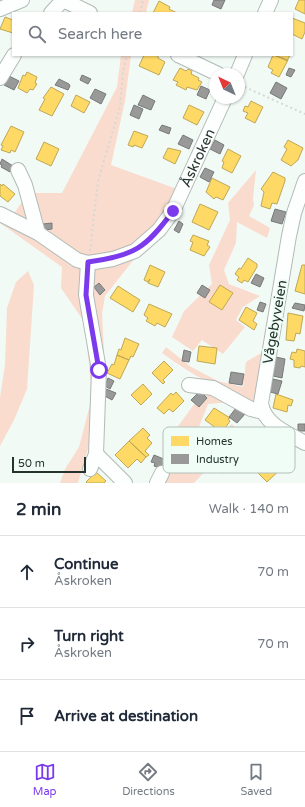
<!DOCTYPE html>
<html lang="en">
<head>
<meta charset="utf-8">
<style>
  :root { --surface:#fff; --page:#f2f2f3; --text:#1f2937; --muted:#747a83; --line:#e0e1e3; --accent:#7c3aed }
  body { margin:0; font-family:"Varela Round",sans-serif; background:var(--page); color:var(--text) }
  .compass { position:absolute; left:209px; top:68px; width:36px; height:36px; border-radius:50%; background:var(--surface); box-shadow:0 1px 3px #0004; rotate:317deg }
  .scale { position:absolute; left:12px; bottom:10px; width:74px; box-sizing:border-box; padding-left:4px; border:2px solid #25332d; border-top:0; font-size:11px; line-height:14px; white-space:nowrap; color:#25332d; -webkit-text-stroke:3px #effdf6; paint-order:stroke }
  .stop { position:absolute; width:12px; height:12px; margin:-9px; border:3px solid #7c3aed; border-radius:50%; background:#fff }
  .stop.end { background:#7c3aed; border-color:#fff; box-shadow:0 1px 4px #0008 }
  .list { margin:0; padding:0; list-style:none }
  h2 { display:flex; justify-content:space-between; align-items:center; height:52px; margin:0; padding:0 16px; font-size:17px }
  h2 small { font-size:13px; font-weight:400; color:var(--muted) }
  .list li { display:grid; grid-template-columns:26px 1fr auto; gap:12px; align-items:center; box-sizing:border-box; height:72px; padding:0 16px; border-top:1px solid var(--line) }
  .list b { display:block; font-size:15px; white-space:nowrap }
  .list p { margin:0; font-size:13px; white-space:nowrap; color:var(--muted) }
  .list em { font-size:13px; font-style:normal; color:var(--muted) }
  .icon { flex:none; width:22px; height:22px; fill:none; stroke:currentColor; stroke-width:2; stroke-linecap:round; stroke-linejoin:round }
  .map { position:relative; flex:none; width:305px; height:483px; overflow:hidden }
  .search { position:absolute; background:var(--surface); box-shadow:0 1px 3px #0004; left:12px; right:12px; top:12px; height:44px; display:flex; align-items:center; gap:10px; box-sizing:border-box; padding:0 14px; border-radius:0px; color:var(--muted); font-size:15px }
  .sheet { height:268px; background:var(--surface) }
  nav { display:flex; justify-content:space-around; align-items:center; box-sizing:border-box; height:56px; border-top:1px solid var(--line); background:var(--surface); font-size:11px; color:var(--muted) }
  nav a { display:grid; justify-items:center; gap:2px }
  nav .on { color:var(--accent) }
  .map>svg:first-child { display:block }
  .green { fill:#f9dcce }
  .homes { fill:#ffd966; stroke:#bea755 }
  .industry { fill:#999; stroke:#767a79 }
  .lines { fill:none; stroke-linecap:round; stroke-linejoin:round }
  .minor-casing { stroke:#b1bbb6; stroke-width:16 }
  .path { stroke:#d5d8d7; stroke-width:2; stroke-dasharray:2 3; stroke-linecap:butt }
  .minor { stroke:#fdfefe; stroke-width:14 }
  .route { stroke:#7c3aed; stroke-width:5 }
  .labels { text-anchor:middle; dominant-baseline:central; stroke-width:4; stroke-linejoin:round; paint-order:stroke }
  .street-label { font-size:14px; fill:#25332d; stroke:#effdf6 }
  .key { fill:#effdf6; stroke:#b2c0ba; stroke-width:1 }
  .key-label { font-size:11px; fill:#25332d }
</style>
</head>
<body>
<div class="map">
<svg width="305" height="483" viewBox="0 0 305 483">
  <rect width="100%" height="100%" fill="#f2faf6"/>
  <path class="green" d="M135 0H149L146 13H132Z
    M121 55 131 56 125 101 111 165 177 189 150 239 105 296 102 314 106 388 78 483H60L65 469 79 447 92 397 85 323 61 288 62 267 0 223 6 225 28 193H62L117 87Z
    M256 170 253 198 254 205 249 216 270 228 267 238 237 222 236 243 224 270 229 284 260 296 243 307 236 320 245 327 223 354 202 340 193 351 172 337 184 311 212 284 209 265 230 220 228 203Z
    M28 271 34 285 27 389 14 420 0 446V397L5 365 7 308 16 282Z
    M166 347 191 367 218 381 243 387 246 362 266 350 257 406C223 391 193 376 162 353Z
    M203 392 230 402 208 404 195 437 216 451 220 433 232 424 237 430 223 451 231 464 224 474 208 468 194 483H162L178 457 163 447Z"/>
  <path class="homes" d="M299 0H305V14L295 9Z
    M159 1 170 7 169 9 177 13H153Z
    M5 17 13 20V33L0 29Z
    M292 18 305 23V32L302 39 292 34Z
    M144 55H158V58L165 62 159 75 139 66Z
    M273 55 288 60 279 77 271 73 273 70 268 67Z
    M275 55H290L287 61Z
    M180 68 186 71 188 69 192 71 191 74 199 78 198 80 202 82 197 90 187 87 186 90 176 85 178 82 173 80Z
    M27 72 37 77 35 83 37 84 33 90 30 89 27 93 18 88 23 75 25 76Z
    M51 87 64 94 52 116 39 110 45 99 43 98Z
    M76 95 90 102 84 113 71 106Z
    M251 101 263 107 255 123 245 118 248 113 243 111 245 106 248 107Z
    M189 105 204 112 197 125 183 118Z
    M11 126 24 132 15 152 11 150 10 153 1 150 3 146 1 145Z
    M134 131 148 136 142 148 134 145 133 147 128 145Z
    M288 140 303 148 298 160 291 166 281 160 287 149 284 147Z
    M44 142 59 149 51 166 36 159Z
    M168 148 181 151 175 164 163 158Z
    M228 149 241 156 232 173 222 168 224 162 222 161Z
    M273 172 285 178V181L277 204 272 203 270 209 261 206 264 192 261 189Z
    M212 178 230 187 223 200 216 197 214 199 206 192Z
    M0 184 2 186 3 184 15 194 8 202 0 196Z
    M200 204 218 212 209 230 192 222Z
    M193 235 209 241 207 245 210 247 204 256 190 250 193 242 190 241Z
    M248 258 257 264V267L248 282 244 280 242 283 237 280 239 277 235 274 239 268 241 269Z
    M150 265 165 272 158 287 148 283 150 279 148 282 144 280Z
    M302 265H305V294L295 291Z
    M220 285 233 293 222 310 209 302Z
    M118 286 140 300 133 312 110 298Z
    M149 304 172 314 165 327 157 323 155 326 146 321 148 318 144 315Z
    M246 307 257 313 253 321 257 324 254 330 239 320Z
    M288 313 303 316 300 334 296 333 294 341 286 340Z
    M125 338 139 344 133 357 131 356 129 360 117 355 119 349 121 350Z
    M199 346 217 348 215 364 197 361Z
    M297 349 305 351V367L301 366 300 368 294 367V360L290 359 292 352 296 353Z
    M117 355 129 360 120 379 107 373 112 364 114 365Z
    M164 361 173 370 163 380 165 382 163 384 152 373Z
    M143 384 152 394 141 405 131 395Z
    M176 392 184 401 173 412 169 409 164 414 157 408 171 393 173 395Z
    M276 394 293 400 291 406 288 405 287 412 273 408Z
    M214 408 230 418 228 419 230 421 225 428 223 427 220 431 205 420Z
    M143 428 150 435 147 438 152 443 145 451 149 455 146 457 129 441Z
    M129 441 146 457 141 463 137 459 128 468 115 455Z
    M277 453 287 463 267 482 257 472Z
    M96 472 106 481 104 483H87L86 482Z"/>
  <path class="industry" d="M214 0H225L221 9 212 5Z
    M289 68 295 70 291 77 286 75Z
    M82 75 91 79 88 84 80 80Z
    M9 76 19 81 14 90 4 85Z
    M59 79 69 84 70 86 68 90 55 85Z
    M276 82 287 88 281 99 270 93Z
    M201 86 210 90 206 99 197 95Z
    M95 89 106 94 101 104 90 98Z
    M143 95 155 101 151 110 138 105Z
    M134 105 143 109 139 119 130 115Z
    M162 125 171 128 169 134 159 130Z
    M183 135 193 140 189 149 178 144Z
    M215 140 224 145 220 154 210 149Z
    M2 159 13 166 10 172 1 167 2 165 0 164Z
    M205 168 214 172 209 182 200 177Z
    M275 209 286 212 282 224 271 221Z
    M179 221 183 224 179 233 174 230Z
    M52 223V229L44 230 43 224Z
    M256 274 264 278 260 287 251 283Z
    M99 283 105 290 100 295 94 287Z
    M202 285 210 290 205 298 197 293Z
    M260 302 266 304 263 312 257 310Z
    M295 303 305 305 304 311 292 308Z
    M184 350 191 352 189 362 182 361Z
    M276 357 285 359 282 378 273 376Z
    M231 372 244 374 242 385 229 383Z
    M108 378 114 381 110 389 105 386Z
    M273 379 282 381 278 394 270 392Z
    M106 389 116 393 112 400 103 395Z
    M200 391 207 398 199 407 191 400Z
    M236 408 245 414 237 423 229 417Z
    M298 424H305V431H298Z
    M154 455 171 462 167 471 154 466 155 463 151 462Z"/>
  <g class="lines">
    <g class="minor-casing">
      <g id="minor">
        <path d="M63 0 90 13"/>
        <path d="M0 9 22 0"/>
        <path d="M51 13 63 0"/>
        <path d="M265 13 271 0"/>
        <path d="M178 55 218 74"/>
        <path d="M237 74 245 55"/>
        <path d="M0 78 14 55"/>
        <path d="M18 170 25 185 38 233"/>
        <path d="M305 181 294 213 289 236 261 403C264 425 288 433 305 443"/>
        <path id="s1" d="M0 214 38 233 77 260 88 263 113 259 135 251 159 230 173 211 225 98"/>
        <path d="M88 263 86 295 99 370 96 454 90 469"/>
        <path d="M189 385 213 388 251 409 263 412"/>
        <path d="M96 454 125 483"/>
        <path d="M157 483 162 473"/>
      </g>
    </g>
    <path class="path" d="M140 13 143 0
      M240 85 305 114
      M90 251 98 181 120 107 123 73 127 55"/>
    <use href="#minor" class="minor"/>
  </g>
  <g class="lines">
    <path class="route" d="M99 370 86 295 88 262C134 256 146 248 173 211"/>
  </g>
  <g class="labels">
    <g class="street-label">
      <text stroke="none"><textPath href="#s1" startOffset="264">Åskroken</textPath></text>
      <text transform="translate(275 322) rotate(-80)">Vågebyveien</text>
    </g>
  </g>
  <rect x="163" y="427" width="132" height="46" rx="6" class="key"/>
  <rect x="171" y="436" width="18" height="10" fill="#ffd966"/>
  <rect x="171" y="454" width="18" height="10" fill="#999"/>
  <g class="key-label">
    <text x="196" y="445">Homes</text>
    <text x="196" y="463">Industry</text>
  </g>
</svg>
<svg class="compass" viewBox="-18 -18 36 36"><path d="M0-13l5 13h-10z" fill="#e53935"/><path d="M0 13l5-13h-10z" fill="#747a83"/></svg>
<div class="scale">50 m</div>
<div class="stop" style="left:99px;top:370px"></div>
<div class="stop end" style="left:173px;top:211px"></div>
<div class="search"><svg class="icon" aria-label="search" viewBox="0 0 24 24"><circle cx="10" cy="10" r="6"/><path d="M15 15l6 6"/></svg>Search here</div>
</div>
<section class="sheet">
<h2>2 min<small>Walk · 140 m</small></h2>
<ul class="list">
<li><svg class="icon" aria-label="ahead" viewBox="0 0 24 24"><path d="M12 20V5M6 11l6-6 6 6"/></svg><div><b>Continue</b><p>Åskroken</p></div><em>70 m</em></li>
<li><svg class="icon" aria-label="right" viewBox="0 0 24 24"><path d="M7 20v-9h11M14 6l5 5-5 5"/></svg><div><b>Turn right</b><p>Åskroken</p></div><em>70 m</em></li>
<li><svg class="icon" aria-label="arrive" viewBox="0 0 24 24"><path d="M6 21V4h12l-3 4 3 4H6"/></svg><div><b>Arrive at destination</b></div></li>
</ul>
</section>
<nav>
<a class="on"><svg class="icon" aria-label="map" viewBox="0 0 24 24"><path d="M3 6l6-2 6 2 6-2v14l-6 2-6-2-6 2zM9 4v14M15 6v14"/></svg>Map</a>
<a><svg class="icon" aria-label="directions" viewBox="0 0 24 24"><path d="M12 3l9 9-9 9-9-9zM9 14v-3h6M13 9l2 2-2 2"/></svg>Directions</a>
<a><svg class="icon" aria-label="saved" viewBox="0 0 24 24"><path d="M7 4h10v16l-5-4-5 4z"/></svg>Saved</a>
</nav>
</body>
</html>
